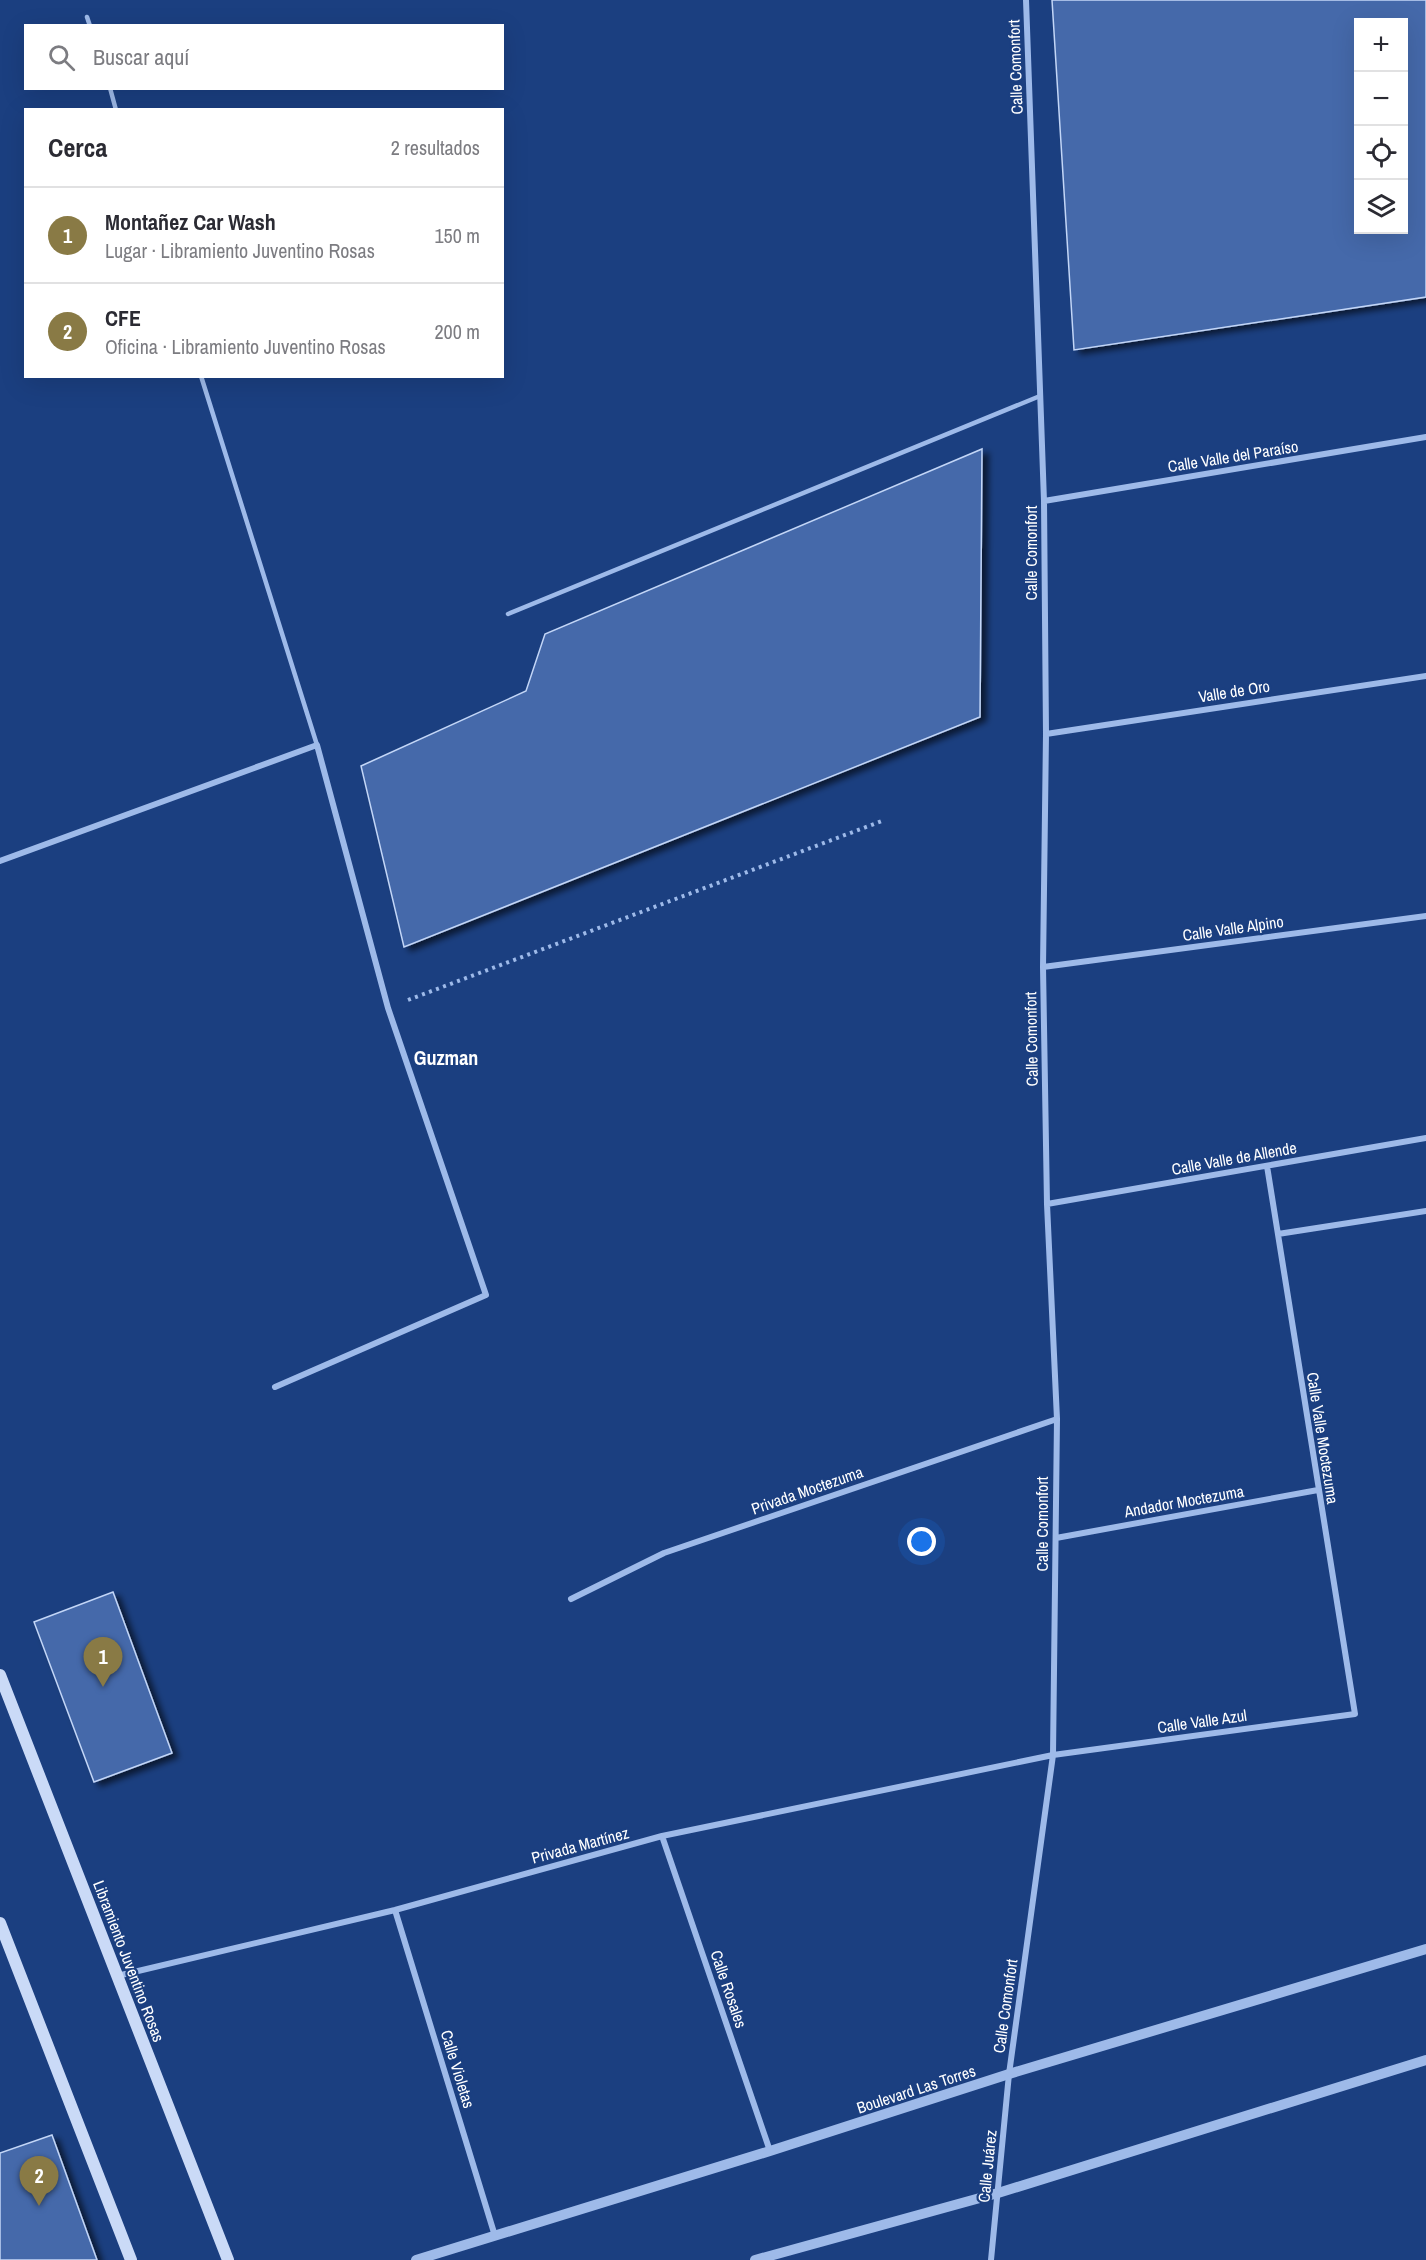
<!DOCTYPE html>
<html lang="es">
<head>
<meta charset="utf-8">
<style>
  :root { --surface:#fff; --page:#f2f2f3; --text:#2b2b33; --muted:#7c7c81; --line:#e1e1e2; --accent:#897a45 }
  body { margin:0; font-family:"Archivo Narrow",sans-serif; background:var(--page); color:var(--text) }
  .controls { position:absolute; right:18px; top:18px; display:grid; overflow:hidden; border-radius:0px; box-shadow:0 6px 24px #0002 }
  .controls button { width:54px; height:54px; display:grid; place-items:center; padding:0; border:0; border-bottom:2px solid var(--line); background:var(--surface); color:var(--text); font:30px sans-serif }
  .you { position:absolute; left:922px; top:1542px; width:21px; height:21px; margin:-15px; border:4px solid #fff; border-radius:50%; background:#1a73e8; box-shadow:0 0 0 9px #1a73e833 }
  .badge { display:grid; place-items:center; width:39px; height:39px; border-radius:50%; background:var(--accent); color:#fff; font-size:20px; font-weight:700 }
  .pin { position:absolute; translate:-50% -50px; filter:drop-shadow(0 2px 3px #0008) }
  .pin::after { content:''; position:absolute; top:32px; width:21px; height:18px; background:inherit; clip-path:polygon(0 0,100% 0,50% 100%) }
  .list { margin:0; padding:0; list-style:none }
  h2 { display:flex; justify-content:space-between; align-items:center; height:78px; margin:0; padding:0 24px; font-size:26px }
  h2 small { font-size:20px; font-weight:400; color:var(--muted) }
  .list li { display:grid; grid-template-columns:39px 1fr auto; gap:18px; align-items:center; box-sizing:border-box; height:96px; padding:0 24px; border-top:2px solid var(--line) }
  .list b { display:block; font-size:22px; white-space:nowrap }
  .list p { margin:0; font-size:20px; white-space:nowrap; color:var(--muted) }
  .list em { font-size:20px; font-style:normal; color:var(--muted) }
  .icon { flex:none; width:33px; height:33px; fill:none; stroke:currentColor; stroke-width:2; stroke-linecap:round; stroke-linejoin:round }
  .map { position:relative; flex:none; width:1426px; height:2260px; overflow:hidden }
  .search { position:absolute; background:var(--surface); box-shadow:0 6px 24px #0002; left:24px; top:24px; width:480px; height:66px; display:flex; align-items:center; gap:15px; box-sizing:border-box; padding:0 21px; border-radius:0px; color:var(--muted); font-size:22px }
  .panel { position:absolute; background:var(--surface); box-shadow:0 6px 24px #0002; left:24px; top:108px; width:480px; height:270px; border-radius:0px }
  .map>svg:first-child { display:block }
  .building { fill:#4469aa; stroke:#c3d6f7; stroke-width:1.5; fill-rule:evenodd; filter:url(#shadow) }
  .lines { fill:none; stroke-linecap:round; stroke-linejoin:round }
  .path { stroke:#9ebae9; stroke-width:4; stroke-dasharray:3 4.5; stroke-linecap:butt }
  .service { stroke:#9ebae9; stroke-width:4.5 }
  .minor { stroke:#9ebae9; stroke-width:6 }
  .tertiary { stroke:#9ebae9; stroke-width:10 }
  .secondary { stroke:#cadaf7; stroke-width:12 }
  .labels { text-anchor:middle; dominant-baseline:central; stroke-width:4.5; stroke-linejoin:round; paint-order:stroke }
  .street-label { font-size:16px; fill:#fff; stroke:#1b3f80 }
  .quarter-label { font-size:20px; font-weight:bold; fill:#fff; stroke:#1b3f80 }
</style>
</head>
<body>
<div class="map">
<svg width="1426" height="2260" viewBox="0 0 1426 2260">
  <defs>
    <filter id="shadow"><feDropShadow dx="6" dy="4" stdDeviation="3" flood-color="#0009"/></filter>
  </defs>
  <rect width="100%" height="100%" fill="#1b3f80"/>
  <path class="building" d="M1052 0H1426V297L1074 350ZM1358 22H1404V230H1358Z
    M982 449 980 717 404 947 361 766 526 691 545 634Z
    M113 1592 172 1753 94 1782 34 1622Z
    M52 2135 97 2260H0V2153Z"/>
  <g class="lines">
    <path class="path" d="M408 1000 882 821"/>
    <path class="service" d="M87 17 90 26
      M110 88 116 110
      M201 376 317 745
      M508 614 1040 396"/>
    <path class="minor" d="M1044 501 1426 437
      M1046 734 1426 676
      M0 861 317 745 388 1008 486 1295 275 1387
      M1043 967 1426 916
      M1047 1204 1426 1138
      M1278 1234 1426 1211
      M1056 1538 1318 1490
      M571 1599 664 1553 1057 1419
      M662 1836 770 2151
      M395 1910 495 2236
      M117 1976 395 1910 662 1836 1053 1755 1355 1714 1267 1166
      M991 2260 1009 2074 1053 1755 1057 1419 1047 1204 1043 967 1046 734 1044 501 1026 0"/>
    <path class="tertiary" d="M416 2260 770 2151 1009 2074 1426 1949
      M755 2260 998 2193 1426 2060"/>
    <path class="secondary" d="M0 1675 228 2260
      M0 1923 131 2260"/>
  </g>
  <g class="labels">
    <g class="street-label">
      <text transform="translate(1015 67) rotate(-92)">Calle Comonfort</text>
      <text transform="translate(1233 456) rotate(-9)">Calle Valle del Paraíso</text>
      <text transform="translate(1031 553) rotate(-90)">Calle Comonfort</text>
      <text transform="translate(1234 691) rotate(-9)">Valle de Oro</text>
      <text transform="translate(1233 928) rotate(-8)">Calle Valle Alpino</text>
      <text transform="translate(1031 1039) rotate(-91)">Calle Comonfort</text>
      <text transform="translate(1234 1158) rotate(-10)">Calle Valle de Allende</text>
      <text transform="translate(1323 1438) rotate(81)">Calle Valle Moctezuma</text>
      <text transform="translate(807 1490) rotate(-19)">Privada Moctezuma</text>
      <text transform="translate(1184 1501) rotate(-10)">Andador Moctezuma</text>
      <text transform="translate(1042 1524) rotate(-90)">Calle Comonfort</text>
      <text transform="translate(1202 1721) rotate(-8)">Calle Valle Azul</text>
      <text transform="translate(580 1845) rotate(-15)">Privada Martínez</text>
      <text transform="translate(129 1961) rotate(69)">Libramiento Juventino Rosas</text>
      <text transform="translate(729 1989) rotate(71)">Calle Rosales</text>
      <text transform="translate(1005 2006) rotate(-82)">Calle Comonfort</text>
      <text transform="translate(458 2069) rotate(73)">Calle Violetas</text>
      <text transform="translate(916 2089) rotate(-18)">Boulevard Las Torres</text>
      <text transform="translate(987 2166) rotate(-84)">Calle Juárez</text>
    </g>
    <g class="quarter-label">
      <text x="446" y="1057">Guzman</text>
    </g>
  </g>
</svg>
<div class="controls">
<button>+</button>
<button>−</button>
<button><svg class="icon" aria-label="locate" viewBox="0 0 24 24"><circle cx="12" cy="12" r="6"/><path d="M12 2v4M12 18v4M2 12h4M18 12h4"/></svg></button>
<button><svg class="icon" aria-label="layers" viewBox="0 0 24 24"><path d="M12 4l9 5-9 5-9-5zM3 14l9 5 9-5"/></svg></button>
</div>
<div class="you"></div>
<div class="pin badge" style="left:103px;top:1687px">1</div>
<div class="pin badge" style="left:39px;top:2206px">2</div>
<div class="search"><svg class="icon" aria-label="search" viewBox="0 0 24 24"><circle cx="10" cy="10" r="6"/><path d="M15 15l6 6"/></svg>Buscar aquí</div>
<section class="panel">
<h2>Cerca<small>2 resultados</small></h2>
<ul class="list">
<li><span class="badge">1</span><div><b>Montañez Car Wash</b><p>Lugar · Libramiento Juventino Rosas</p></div><em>150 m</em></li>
<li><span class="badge">2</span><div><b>CFE</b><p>Oficina · Libramiento Juventino Rosas</p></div><em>200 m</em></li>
</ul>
</section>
</div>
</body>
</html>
